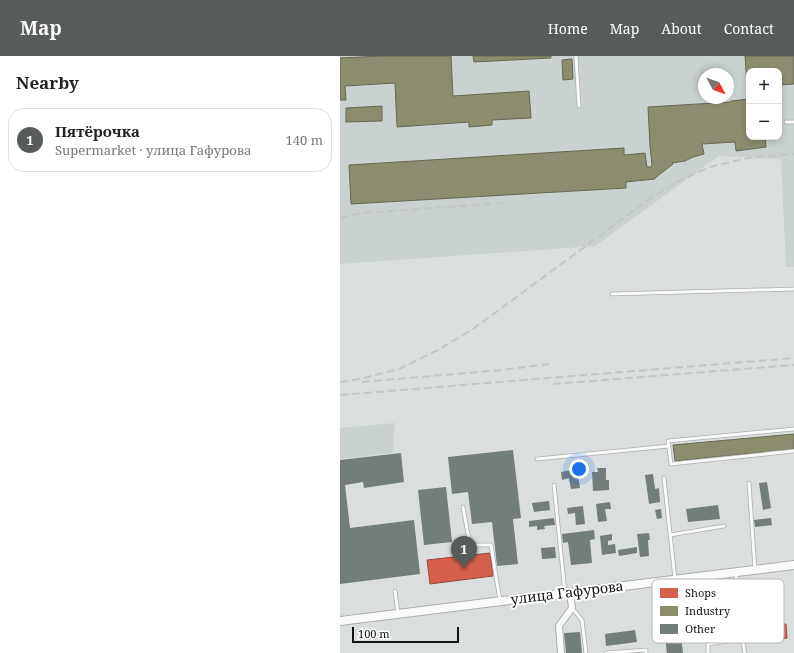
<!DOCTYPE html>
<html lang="en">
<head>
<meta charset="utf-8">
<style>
  :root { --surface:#fff; --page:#f2f2f2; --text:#222; --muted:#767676; --line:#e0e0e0; --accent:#585b5b }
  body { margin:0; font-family:"Noto Serif",serif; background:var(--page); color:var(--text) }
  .controls { position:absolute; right:12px; top:12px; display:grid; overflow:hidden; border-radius:8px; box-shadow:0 2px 6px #0003 }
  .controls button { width:36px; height:36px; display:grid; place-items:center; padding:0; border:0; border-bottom:1px solid var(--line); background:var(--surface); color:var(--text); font:20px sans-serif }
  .compass { position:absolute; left:358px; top:12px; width:36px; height:36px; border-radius:50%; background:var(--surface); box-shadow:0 2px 6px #0003; rotate:131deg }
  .scale { position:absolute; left:12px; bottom:10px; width:107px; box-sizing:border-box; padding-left:4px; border:2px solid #121414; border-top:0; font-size:11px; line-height:14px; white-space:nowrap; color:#121414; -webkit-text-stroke:3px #fff; paint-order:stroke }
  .you { position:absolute; left:239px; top:413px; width:14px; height:14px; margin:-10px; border:3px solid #fff; border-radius:50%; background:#1a73e8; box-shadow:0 0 0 6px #1a73e833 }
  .badge { display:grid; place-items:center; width:26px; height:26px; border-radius:50%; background:var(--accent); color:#fff; font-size:13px; font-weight:700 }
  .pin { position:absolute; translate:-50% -33px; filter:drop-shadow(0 1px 2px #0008) }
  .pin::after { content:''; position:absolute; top:21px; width:14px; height:12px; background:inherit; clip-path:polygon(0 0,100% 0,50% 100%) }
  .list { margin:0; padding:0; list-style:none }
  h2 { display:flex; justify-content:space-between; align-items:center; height:52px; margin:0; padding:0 16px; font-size:17px }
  h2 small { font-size:13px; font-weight:400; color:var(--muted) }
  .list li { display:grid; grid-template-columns:26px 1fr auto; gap:12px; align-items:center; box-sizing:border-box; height:64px; margin:0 8px 8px; padding:0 8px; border:1px solid var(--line); border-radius:16px }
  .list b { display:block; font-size:15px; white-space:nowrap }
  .list p { margin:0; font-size:13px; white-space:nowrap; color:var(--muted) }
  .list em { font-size:13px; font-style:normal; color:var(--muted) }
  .map { position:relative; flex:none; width:454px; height:597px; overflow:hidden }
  header { display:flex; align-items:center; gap:24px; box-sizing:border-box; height:56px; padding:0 20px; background:var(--accent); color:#fff }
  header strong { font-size:19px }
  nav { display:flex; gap:22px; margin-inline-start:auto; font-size:14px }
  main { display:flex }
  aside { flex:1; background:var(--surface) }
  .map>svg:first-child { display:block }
  .built { fill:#c9d2d1; fill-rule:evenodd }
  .shops { fill:#d6604d; stroke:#9b493c }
  .industry { fill:#8c8c6e; stroke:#676853 }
  .building { fill:#737d7c }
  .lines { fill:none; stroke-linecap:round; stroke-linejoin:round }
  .service-casing { stroke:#acaeae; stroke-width:4.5 }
  .minor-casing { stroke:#acaeae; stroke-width:8 }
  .secondary-casing { stroke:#acaeae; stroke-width:10 }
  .service { stroke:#fafafa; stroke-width:3 }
  .minor { stroke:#fafafa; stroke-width:6 }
  .secondary { stroke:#fafafa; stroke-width:8 }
  .rail { stroke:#c5c5c5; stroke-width:2; stroke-dasharray:8 4; stroke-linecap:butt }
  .labels { text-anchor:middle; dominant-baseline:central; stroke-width:4; stroke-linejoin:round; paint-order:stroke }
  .street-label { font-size:14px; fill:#121414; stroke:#fff }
  .key { fill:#fff; stroke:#b8b8b8; stroke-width:1 }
  .key-label { font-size:11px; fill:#121414 }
</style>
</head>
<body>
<header>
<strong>Map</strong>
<nav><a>Home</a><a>Map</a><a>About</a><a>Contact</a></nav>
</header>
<main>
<aside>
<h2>Nearby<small></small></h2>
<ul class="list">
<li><span class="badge">1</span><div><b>Пятёрочка</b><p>Supermarket · улица Гафурова</p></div><em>140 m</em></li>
</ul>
</aside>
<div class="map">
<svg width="454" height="597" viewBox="0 0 454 597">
  <rect width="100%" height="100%" fill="#dbdede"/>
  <path class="built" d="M0 0H454V211H446L441 103 379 100 255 190 0 208ZM409 15H439V81H409ZM364 18H388V42H364Z
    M55 367 53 397 0 403V372Z"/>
  <path class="shops" d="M150 497 153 520 90 528 87 504Z
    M446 568 447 582 415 586 414 571Z"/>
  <path class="industry" d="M41 0H111L113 40 189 35 191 62 152 64V69L129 71V66L57 71 55 27 5 30 6 44H0V2Z
    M133 0H211V2L134 6Z
    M405 0H454V28L439 29V15H409V31H407Z
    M232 3 233 23 223 24 222 4Z
    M409 43V81H425L426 91 396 95 395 86 362 88 364 98 353 101 345 105 332 107 333 108 315 122V123L286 126V132L11 148 9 109 284 92V99L305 97 307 111H310L312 109 310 90 308 51 391 46V45Z
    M42 50V65L6 66V52Z
    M454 378V393L335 405 333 389Z"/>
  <path class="building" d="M173 394 181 462 173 463 178 508 157 510 152 466 132 468 128 436 112 438 108 401Z
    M61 397 64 426 24 432 23 426 5 429 10 472 74 464 80 518 0 528V404Z
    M257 412H266V424H269V434L253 435 252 416H258Z
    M237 413 240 432 231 433 229 422 222 424 221 416Z
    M313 418 315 433 319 432 320 446 309 448 305 419Z
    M427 426 431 452 423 454 419 427Z
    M106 431 112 486 84 489 78 434Z
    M209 445 210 454 194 456 192 447Z
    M270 446 271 453H265L267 465 258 466 256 448Z
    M378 449 380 463 348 466 346 453Z
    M243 450 245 468 236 469 235 457 228 458 227 452Z
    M321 453 322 462 317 463 315 454Z
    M214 462 215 469 204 470 205 473 197 474V470L189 471V465Z
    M431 462 432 469 415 471 414 464Z
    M254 474 255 483 250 484 252 507 231 509 228 486 223 487 222 478Z
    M309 477 310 484H308L309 500 300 501 297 478Z
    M272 478V484L268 485V489L275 488 276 497 262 499 260 480Z
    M215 491 216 502 202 503 201 492Z
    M297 491V497L279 500 278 494Z
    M394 554 397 572 341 580 343 597H327L323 567 365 561V558Z
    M295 574 297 586 266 590 265 578Z
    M240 576 242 597H226L224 577Z"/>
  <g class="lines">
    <g class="service-casing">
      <path id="service" d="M236 0 239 50
        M446 66H454
        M272 238 454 233
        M454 373 328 385 331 408 454 395
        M197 403 329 390
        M324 422 335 523
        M409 427 415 514
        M214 429 225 537
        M123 451 130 489H151L160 545
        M330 479 384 470
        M396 518 402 583 405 597
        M55 535 58 558
        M232 552 242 564 246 597
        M266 597 306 594V597
        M368 597V588L402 583"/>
    </g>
    <g class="minor-casing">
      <path id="minor" d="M221 597 219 570 232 552 230 536"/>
    </g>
    <g class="secondary-casing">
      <path id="secondary" d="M0 565 454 509"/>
    </g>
    <use href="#service" class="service"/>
    <use href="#minor" class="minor"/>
    <use href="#secondary" class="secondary"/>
    <path class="rail" d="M0 162 22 157 165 147
      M0 326 20 323 59 313 98 294 133 273 307 145 337 126 370 111 408 102 454 98
      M22 326 161 314 209 308
      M213 328 454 309
      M0 339 454 302"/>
  </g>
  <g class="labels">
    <g class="street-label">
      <text transform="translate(227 536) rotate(-7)">улица Гафурова</text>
    </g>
  </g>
  <rect x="312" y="523" width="132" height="64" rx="6" class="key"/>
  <rect x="320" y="532" width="18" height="10" fill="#d6604d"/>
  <rect x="320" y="550" width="18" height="10" fill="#8c8c6e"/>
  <rect x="320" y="568" width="18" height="10" fill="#737d7c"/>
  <g class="key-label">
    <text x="345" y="541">Shops</text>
    <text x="345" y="559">Industry</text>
    <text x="345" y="577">Other</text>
  </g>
</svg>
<div class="controls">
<button>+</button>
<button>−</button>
</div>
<svg class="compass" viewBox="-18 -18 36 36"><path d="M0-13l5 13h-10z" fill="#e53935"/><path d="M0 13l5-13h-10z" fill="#767676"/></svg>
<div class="scale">100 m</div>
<div class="you"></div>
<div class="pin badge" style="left:124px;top:513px">1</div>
</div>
</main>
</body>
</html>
